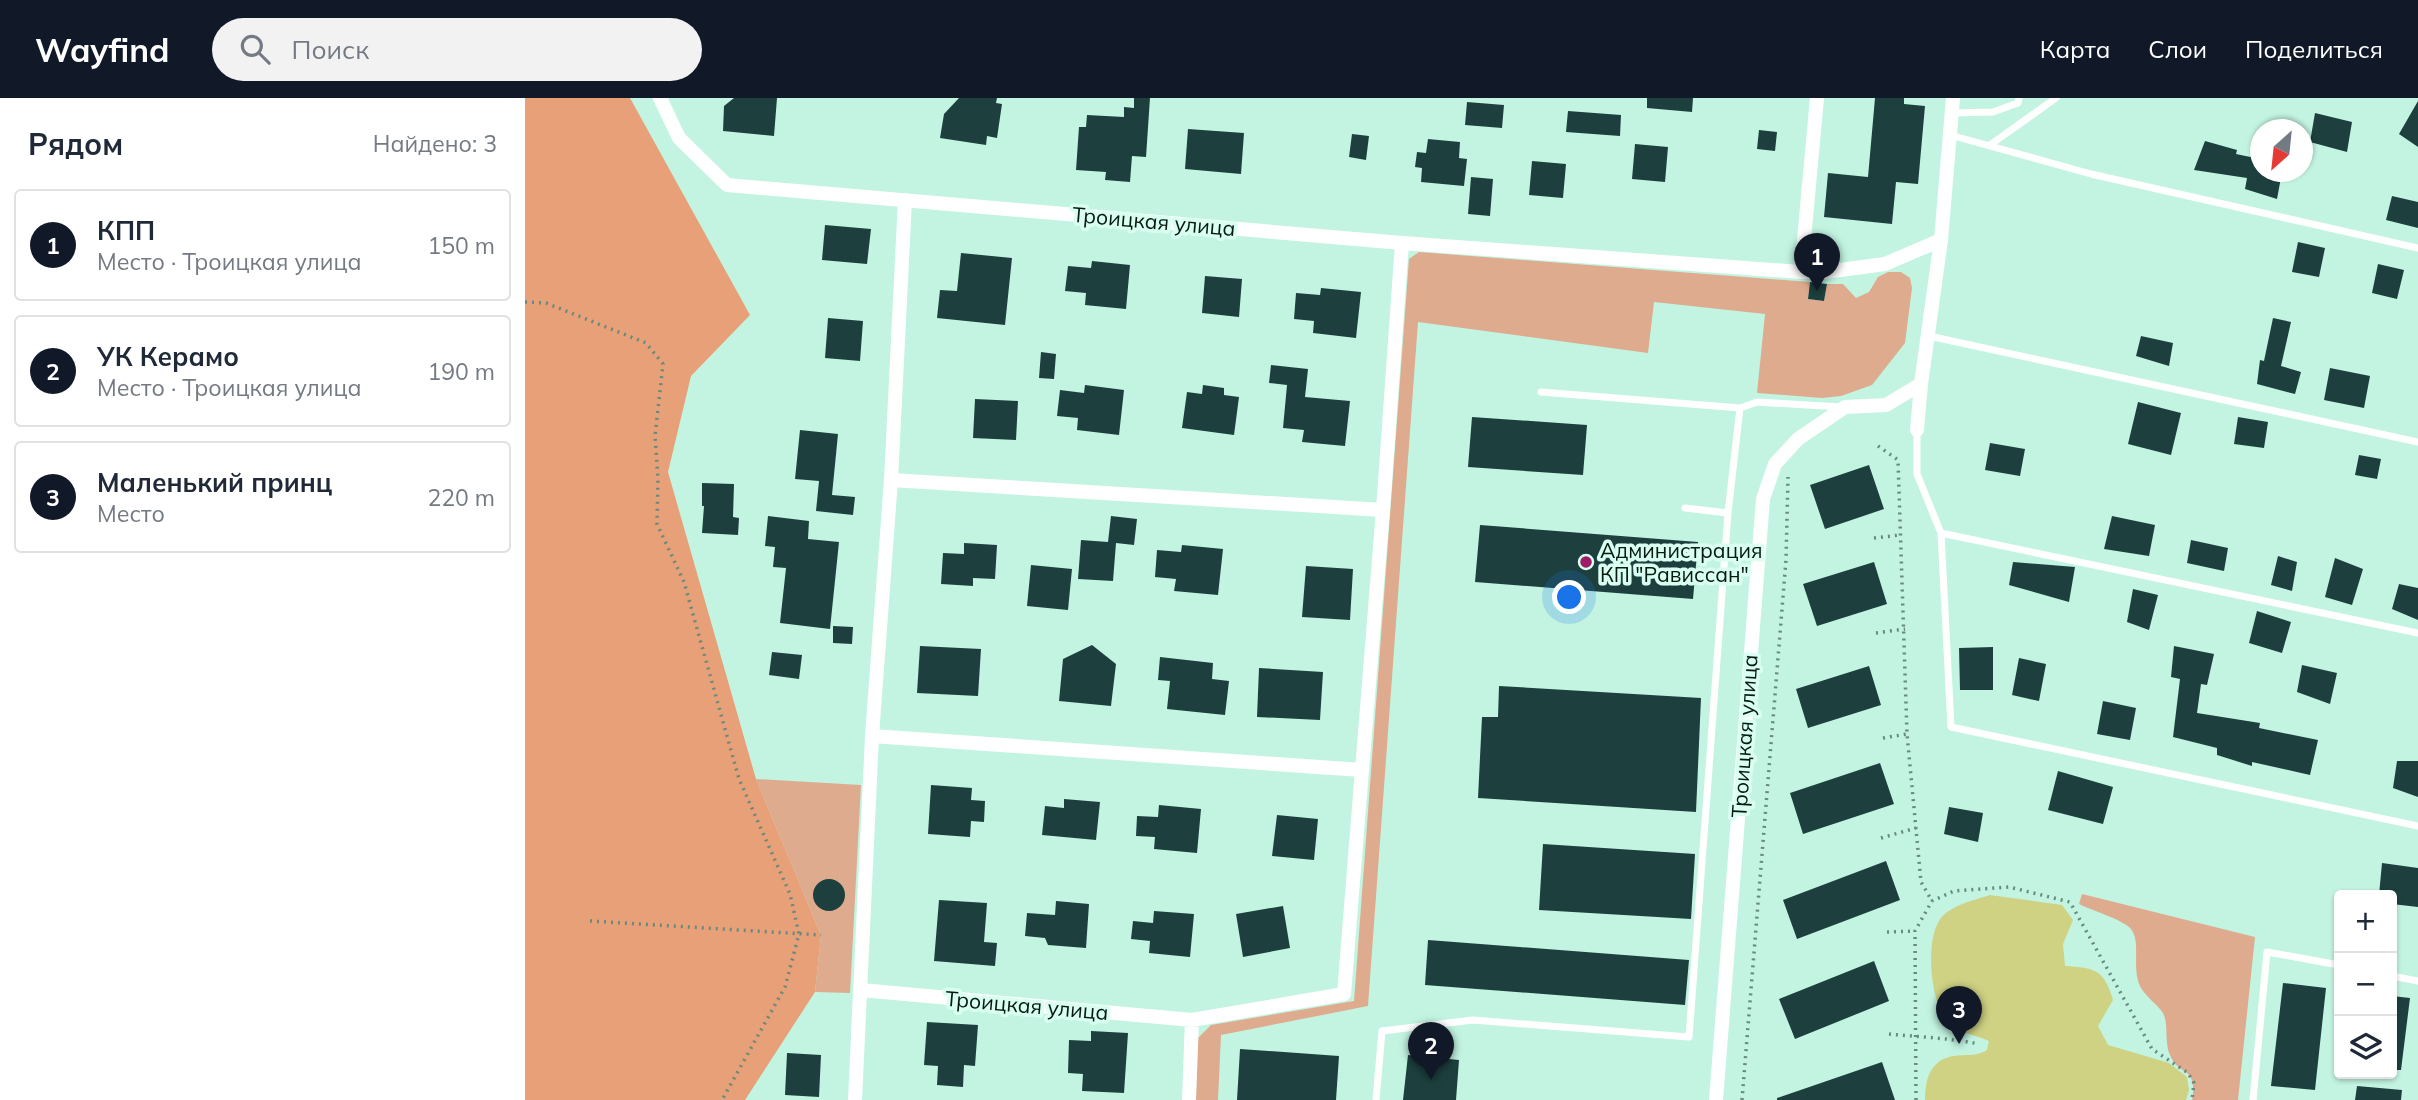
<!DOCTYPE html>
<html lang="ru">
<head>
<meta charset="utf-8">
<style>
  :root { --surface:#fff; --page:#f2f2f3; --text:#1f2937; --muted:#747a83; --line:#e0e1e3; --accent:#111827 }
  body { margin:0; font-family:Mulish,sans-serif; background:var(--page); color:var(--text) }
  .controls { position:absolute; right:21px; bottom:21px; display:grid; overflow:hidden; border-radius:7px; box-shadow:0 2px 5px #0004 }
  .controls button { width:63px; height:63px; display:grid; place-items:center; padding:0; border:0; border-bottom:2px solid var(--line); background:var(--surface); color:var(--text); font:35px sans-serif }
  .compass { position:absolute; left:1725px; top:21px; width:63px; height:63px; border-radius:50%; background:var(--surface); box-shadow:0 2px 5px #0004; rotate:207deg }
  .you { position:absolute; left:1045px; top:500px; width:24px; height:24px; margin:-18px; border:5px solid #fff; border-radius:50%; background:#1a73e8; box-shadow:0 0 0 10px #1a73e833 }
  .badge { display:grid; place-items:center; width:46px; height:46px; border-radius:50%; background:var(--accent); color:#fff; font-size:23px; font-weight:700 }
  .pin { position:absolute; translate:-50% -58px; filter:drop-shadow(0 2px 4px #0008) }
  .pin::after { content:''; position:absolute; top:37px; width:24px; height:21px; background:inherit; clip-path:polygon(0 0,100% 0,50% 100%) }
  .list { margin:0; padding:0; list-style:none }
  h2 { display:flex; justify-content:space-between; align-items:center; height:91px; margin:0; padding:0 28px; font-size:30px }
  h2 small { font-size:23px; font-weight:400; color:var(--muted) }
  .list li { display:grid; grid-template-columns:46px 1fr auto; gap:21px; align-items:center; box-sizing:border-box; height:112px; margin:0 14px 14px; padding:0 14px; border:2px solid var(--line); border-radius:7px }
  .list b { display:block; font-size:26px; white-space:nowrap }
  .list p { margin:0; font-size:23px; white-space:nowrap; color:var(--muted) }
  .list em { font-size:23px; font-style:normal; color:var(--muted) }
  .icon { flex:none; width:38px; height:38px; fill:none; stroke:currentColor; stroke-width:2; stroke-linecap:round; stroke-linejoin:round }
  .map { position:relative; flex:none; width:1893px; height:1002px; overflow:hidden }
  header { display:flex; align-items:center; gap:42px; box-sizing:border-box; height:98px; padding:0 35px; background:var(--accent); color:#fff }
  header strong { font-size:33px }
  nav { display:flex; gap:38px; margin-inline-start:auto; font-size:24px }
  .search { width:490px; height:63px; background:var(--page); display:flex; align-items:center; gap:18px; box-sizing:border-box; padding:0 24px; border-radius:38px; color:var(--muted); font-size:26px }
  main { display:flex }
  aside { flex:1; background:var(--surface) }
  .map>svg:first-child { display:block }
  .green { fill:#dfab8e }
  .forest { fill:#e7a077 }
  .water { fill:#cfd283 }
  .building { fill:#1d403e }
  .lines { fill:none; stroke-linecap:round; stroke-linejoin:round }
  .path { stroke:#688a7e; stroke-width:3.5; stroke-dasharray:2 5; stroke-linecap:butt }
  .service { stroke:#fff; stroke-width:7 }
  .minor { stroke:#fff; stroke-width:14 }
  .poi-dot { fill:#9f1a69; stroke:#d8fff0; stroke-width:2.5 }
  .labels { text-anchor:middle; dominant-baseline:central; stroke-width:7; stroke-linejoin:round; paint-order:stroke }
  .street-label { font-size:21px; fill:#071913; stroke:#d8fff0 }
  .poi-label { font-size:21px; fill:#071913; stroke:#d8fff0; text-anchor:start }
</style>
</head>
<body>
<header>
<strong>Wayfind</strong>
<div class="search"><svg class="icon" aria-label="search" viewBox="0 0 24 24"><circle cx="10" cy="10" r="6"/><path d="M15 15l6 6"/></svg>Поиск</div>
<nav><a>Карта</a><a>Слои</a><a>Поделиться</a></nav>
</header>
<main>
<aside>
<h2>Рядом<small>Найдено: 3</small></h2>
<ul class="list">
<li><span class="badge">1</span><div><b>КПП</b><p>Место · Троицкая улица</p></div><em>150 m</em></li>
<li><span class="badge">2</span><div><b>УК Керамо</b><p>Место · Троицкая улица</p></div><em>190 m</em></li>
<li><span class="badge">3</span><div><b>Маленький принц</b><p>Место</p></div><em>220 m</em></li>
</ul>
</aside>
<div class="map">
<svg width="1893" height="1002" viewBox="0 0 1893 1002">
  <rect width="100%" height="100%" fill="#c3f4e2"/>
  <path class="green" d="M894 154 1285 184 1283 201 1299 203 1302 186H1318L1331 200 1344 194 1353 179 1363 174H1376L1385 180 1387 190 1380 245 1347 287 1316 298 1297 300 1232 295 1240 216 1129 204 1123 255 893 224 843 908 696 937 693 1002H671L672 941 686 927 829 903 884 161Z
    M231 681 336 687 325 895 290 894 296 837Z
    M1557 796 1730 839 1713 1002H1667C1673 968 1654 979 1645 957 1639 945 1644 926 1638 915 1632 906 1622 900 1616 890 1605 870 1618 841 1604 829 1593 820 1568 813 1554 806Z"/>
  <path class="forest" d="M0 0H105L225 217 166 278 143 374 231 681 296 837 290 894 220 1002H0Z"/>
  <path class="water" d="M1465 797 1537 807 1548 822 1538 846 1540 868C1570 870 1579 871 1588 902L1573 928 1583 947 1644 965 1662 979 1664 992 1661 1002H1400C1400 982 1405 962 1428 958 1441 956 1451 959 1462 952L1464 943C1451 937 1440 937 1429 927 1425 923 1418 916 1415 911 1405 890 1401 839 1416 820 1426 807 1450 802 1465 797Z"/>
  <path class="building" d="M209 0H252L249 38 198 33 199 8Z
    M434 0H472L471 5 477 6 472 40 462 38 461 47 415 40 419 16Z
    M609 0H625L621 59 607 58 605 84 580 82 581 74 551 72 554 29H561L562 17 599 19V9L609 10Z
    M1122 0H1168L1167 14 1122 10Z
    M1350 0H1379V6L1400 8 1393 86 1371 84 1367 126 1299 119 1303 75 1343 79Z
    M1893 3V49L1874 36Z
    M942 4 979 7 977 30 940 27Z
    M1043 13 1096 17 1095 38 1041 34Z
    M1790 15 1827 24 1822 54 1785 44Z
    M663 31 719 35 716 76 660 71Z
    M1234 32 1252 34 1250 53 1232 51Z
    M827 36 844 38 841 62 824 59Z
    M903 41 935 44 934 60 942 61 939 88 896 84 897 70 890 69 892 54 901 55Z
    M1680 43 1712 52 1711 56 1735 61V74H1757L1752 101 1720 91 1722 80 1669 72Z
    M1110 46 1143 49 1140 84 1107 81Z
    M1007 63 1041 66 1038 100 1004 97Z
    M946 79 968 81 965 118 943 116Z
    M1867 98 1893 104V130L1861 122Z
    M300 127 346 131 342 166 297 162Z
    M1773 144 1800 150 1794 179 1767 174Z
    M436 155 487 160 480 227 412 220 415 192 432 193Z
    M567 163 605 167 601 211 560 207 561 195 540 193 543 168 566 170Z
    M1853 166 1879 172 1872 201 1847 195Z
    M680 178 717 181 714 219 677 215Z
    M1285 184 1302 186 1299 203 1283 201Z
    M796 190 836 194 831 240 788 235 789 223 769 221 771 195 795 197Z
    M303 220 338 223 335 263 300 260Z
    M1748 220 1766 224 1756 268 1776 274 1770 296 1732 286 1735 262 1739 263Z
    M1616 238 1648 245 1644 268 1611 258Z
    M516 254 531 256 529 281 514 280Z
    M746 267 783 271 780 299 825 303 820 348 777 344 779 332 758 330 762 287 744 285Z
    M1805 270 1845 278 1839 310 1799 302Z
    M560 287 599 292 594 337 552 332 553 320 532 318 535 292 559 295Z
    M678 287 699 290V297L714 299 709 337 657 330 662 294 677 296Z
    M450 301 493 303 491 342 448 340Z
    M1613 304 1656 315 1646 357 1603 346Z
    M947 319 1062 327 1058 377 943 369Z
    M1713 319 1743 324 1739 350 1709 346Z
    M275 332 313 336 307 397 330 399 328 417 291 413 294 383 270 381Z
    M1465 345 1500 351 1495 378 1460 372Z
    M1834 357 1856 361 1852 381 1830 377Z
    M1344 367 1359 411 1300 431 1285 387Z
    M177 385 209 386 208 419 214 420 213 437 177 435 179 408H177Z
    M243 418 284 423 283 441 314 444 305 531 255 525 261 470 248 469 250 449 240 448Z
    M586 418 612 421 609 447 591 445 588 483 553 481 556 442 583 444Z
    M1587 418 1630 427 1624 458 1579 451Z
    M955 427 1173 444 1168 501 950 484Z
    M1666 442 1703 450 1699 473 1662 465Z
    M439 445 472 447 470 481 448 480V488L416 486 418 455 439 456Z
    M657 447 698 451 693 497 649 493 651 481 630 479 632 452 656 454Z
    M1753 458 1772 464 1767 493 1746 487Z
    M1810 460 1838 471 1827 507 1800 499Z
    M1349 464 1362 506 1292 528 1278 486Z
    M1488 464 1550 469 1544 504 1484 487Z
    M506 467 547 471 543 512 502 508Z
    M781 468 828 471 825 522 777 519Z
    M1874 486 1893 490V522L1867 511Z
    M1608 491 1633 497 1624 532 1602 524Z
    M1732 513 1766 524 1757 555 1724 545Z
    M308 528 328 529 327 546 308 545Z
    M567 547 591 566 586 608 534 603 538 561Z
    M395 548 456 551 453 598 392 595Z
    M1649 548 1689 556 1682 587 1676 586 1672 615 1735 625 1734 630 1793 642 1785 677 1727 664V668L1692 657V650L1648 639 1655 581 1646 579Z
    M1468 549V592H1435L1434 550Z
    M247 554 277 557 274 581 244 577Z
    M635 559 688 565 687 581 704 583 700 617 642 611 645 583 633 582Z
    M1494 560 1521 566 1514 603 1487 597Z
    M1777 567 1812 575 1805 606 1772 594Z
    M1344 568 1356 607 1283 630 1271 591Z
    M734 570 798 574 795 622 732 619Z
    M974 588 1176 600 1171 714 953 700 957 619H973Z
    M1578 603 1611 610 1605 642 1572 636Z
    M1872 663H1893V699L1868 690Z
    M1355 665 1369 706 1278 736 1265 695Z
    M1533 673 1588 689 1578 726 1523 712Z
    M406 687 447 690 446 702 460 703 459 724 446 723 445 739 403 736Z
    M539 701 575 704 571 742 517 737 520 708 539 710Z
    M634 707 676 711 672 755 629 751 630 739 611 738 612 718 633 719Z
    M1424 709 1458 715 1453 744 1419 736Z
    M752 717 793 721 789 762 747 758Z
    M1018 746 1170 756 1166 821 1014 812Z
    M1361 763 1375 802 1272 841 1258 802Z
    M1857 765 1893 770V809L1867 806V797H1854Z
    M288 797a16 16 0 1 1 32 0a16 16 0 1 1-32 0Z
    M414 802 462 805 459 844 472 845 470 868 409 863Z
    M531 803 564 806 561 850 523 847 520 840 500 838 502 815 530 817Z
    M758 808 765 850 718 859 711 816Z
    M629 813 669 816 665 859 624 855 625 843 606 841 608 823 628 825Z
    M903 842 1164 862 1160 907 900 887Z
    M1349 863 1364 903 1270 941 1254 901Z
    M1758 885 1801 890 1790 992 1746 988Z
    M1867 898 1885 900 1876 972H1867Z
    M402 924 453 927 450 968 439 967 438 989 412 987 413 968 399 967Z
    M566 933 603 935 599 995 557 993 558 976 543 975 544 942 566 943Z
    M715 951 814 958 811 1002H712Z
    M262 955 296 957 294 999 260 997Z
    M883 957 934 962 931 1002H878Z
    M1357 964 1370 1002H1252V1000Z
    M1832 988 1877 992 1876 1002H1830Z"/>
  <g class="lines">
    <path class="path" d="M0 204 21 205 121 245 138 266 130 338 133 381 132 426 159 484 214 681 265 796 274 836 260 889 197 1002
      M1353 348 1373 362 1382 636 1396 784 1407 803
      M1349 440 1375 437
      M1351 535 1380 531
      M1358 640 1382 636
      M1356 740 1391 730
      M65 823 296 837
      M1362 834 1390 833
      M1364 936C1394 939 1425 940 1454 946
      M1217 1002 1261 462 1263 379
      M1391 1002 1390 833 1407 803 1429 793 1484 789 1545 804 1627 951 1663 975 1669 985 1667 1002"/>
    <path class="service" d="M1427 15 1468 14 1493 5 1494 0
      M1425 37 1566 76 1893 150
      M1465 47 1531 0
      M1404 238 1893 344
      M1016 294 1215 310
      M1392 332V376L1416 435 1426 629 1893 728
      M1203 415 1215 310 1232 304 1316 309
      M1416 435 1893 535
      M1867 878 1893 883
      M851 1002 857 933 948 922 1164 939 1203 415 1160 410
      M1728 1002 1742 854 1814 867"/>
    <path class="minor" d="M135 0 154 40 202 87 877 145 1276 174 1292 0
      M1276 174H1300L1360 166 1416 142
      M1392 332 1396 286 1416 142 1428 0
      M366 382 858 412 837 672
      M858 412 877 145
      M336 892 667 922 819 896 837 672 347 638
      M330 1002 347 638 366 382 380 102
      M664 1002 667 922
      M1191 1002 1238 401 1250 366 1273 341 1320 309 1361 307 1396 286"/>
  </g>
  <circle class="poi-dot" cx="1061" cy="464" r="7"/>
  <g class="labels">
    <g class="street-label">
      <text transform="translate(629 123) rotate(5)">Троицкая улица</text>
      <text transform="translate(1219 638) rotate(-86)">Троицкая улица</text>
      <text transform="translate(502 907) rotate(5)">Троицкая улица</text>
    </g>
    <g class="poi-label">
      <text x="1075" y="452">Администрация<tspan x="1075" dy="24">КП "Рависсан"</tspan></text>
    </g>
  </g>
</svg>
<div class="controls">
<button>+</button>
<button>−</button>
<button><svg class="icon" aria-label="layers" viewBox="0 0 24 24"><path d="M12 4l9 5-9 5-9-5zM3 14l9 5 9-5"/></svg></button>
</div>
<svg class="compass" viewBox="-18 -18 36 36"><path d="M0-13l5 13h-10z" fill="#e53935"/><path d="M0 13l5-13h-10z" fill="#747a83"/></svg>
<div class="you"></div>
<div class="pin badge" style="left:1292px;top:193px">1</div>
<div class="pin badge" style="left:906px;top:982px">2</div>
<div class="pin badge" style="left:1434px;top:946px">3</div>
</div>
</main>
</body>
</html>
